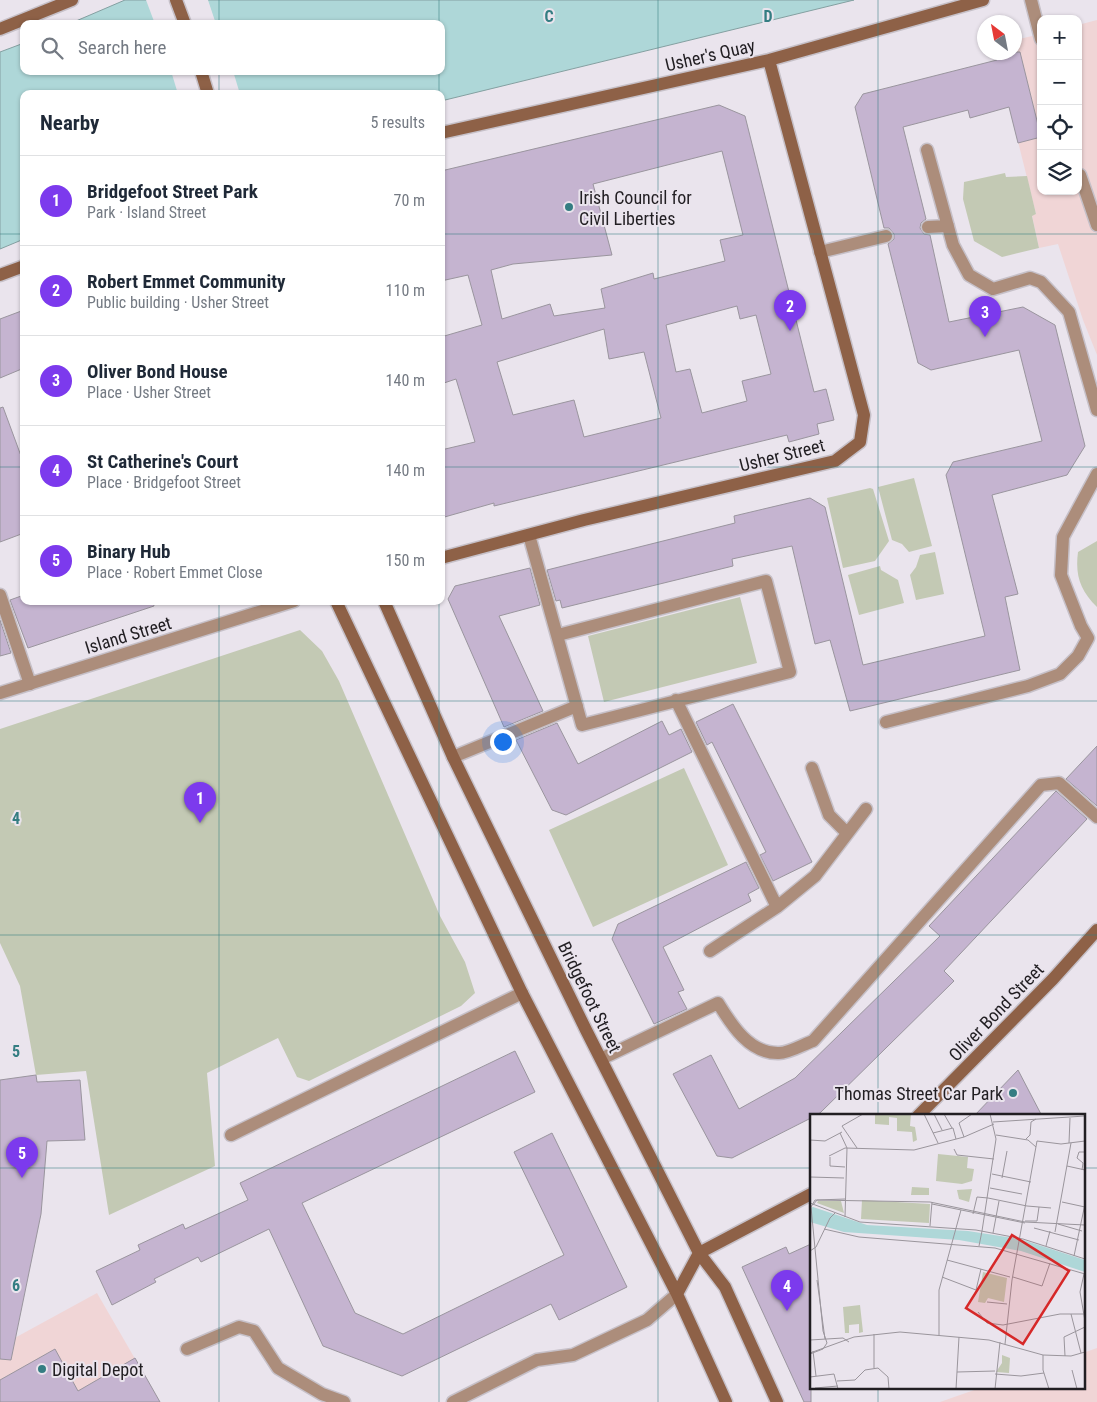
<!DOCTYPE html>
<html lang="en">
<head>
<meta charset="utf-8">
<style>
  :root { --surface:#fff; --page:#f2f2f3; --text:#1f2937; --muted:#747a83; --line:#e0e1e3; --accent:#7c3aed }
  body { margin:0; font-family:"Roboto Condensed",sans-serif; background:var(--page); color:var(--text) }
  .controls { position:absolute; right:15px; top:15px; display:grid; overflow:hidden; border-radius:10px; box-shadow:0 1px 4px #0004 }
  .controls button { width:45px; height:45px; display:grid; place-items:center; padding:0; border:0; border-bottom:1px solid var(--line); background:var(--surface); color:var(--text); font:25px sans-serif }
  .compass { position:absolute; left:977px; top:15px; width:45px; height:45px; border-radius:50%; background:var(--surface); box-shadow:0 1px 4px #0004; rotate:328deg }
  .you { position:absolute; left:502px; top:741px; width:18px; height:18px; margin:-12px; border:4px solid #fff; border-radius:50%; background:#1a73e8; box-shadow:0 0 0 8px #1a73e833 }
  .badge { display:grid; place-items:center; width:32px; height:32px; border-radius:50%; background:var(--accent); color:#fff; font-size:16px; font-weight:700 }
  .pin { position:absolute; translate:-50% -41px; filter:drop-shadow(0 1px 2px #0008) }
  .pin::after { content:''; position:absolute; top:26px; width:18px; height:15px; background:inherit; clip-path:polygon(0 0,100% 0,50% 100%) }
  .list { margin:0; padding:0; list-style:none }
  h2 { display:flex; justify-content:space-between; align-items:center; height:65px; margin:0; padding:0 20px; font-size:21px }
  h2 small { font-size:16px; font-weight:400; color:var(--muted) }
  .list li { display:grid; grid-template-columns:32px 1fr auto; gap:15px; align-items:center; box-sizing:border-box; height:90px; padding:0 20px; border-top:1px solid var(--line) }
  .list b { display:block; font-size:19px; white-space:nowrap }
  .list p { margin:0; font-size:16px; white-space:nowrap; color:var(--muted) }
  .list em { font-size:16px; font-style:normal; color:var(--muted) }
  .icon { flex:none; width:28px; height:28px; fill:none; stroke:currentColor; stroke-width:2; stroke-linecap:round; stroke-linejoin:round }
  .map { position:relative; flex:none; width:1097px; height:1402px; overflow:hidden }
  .search { position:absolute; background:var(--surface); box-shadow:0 1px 4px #0004; left:20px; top:20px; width:425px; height:55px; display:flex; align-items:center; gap:12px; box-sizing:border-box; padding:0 18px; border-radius:10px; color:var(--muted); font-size:19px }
  .panel { position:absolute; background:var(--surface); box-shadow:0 1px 4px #0004; left:20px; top:90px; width:425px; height:515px; border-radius:10px }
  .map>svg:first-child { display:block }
  .commercial { fill:#f0d5d6 }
  .green { fill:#c3c9b4 }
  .water { fill:#aed7d8; stroke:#84a0a1 }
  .pier { fill:#eae4ed }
  .building { fill:#c5b4d0; stroke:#9a959e; fill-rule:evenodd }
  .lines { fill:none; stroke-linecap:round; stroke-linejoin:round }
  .lane-casing { stroke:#c6c0c8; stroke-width:15 }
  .street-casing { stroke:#c6c0c8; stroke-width:15 }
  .secondary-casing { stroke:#c6c0c8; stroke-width:15 }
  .lane { stroke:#ac8d7b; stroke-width:12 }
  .street { stroke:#ac8d7b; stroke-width:12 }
  .secondary { stroke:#8e6147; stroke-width:12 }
  .grid { fill:none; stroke:#347d82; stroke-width:1; stroke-opacity:0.55 }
  .poi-dot { fill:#347d82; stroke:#eae4ed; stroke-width:2 }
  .labels { text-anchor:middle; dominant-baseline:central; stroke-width:4; stroke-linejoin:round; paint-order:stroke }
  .street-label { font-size:18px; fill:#211e22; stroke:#eae4ed }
  .poi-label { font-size:18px; fill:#211e22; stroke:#eae4ed; text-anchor:start }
  .inset-road { fill:none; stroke:#9a959c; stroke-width:1 }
  .view { fill:#d62828; fill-opacity:0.15; stroke:#d62828; stroke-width:2.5 }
  .inset-edge { fill:none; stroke:#211e22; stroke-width:2.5 }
  .grid-label { font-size:16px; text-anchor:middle; font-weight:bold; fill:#347d82; stroke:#eae4ed; stroke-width:4; stroke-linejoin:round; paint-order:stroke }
</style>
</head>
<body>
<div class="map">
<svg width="1097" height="1402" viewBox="0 0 1097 1402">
  <rect width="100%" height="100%" fill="#eae4ed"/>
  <path class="commercial" d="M1097 20V355L1083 320 1058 244 1039 248 1032 215 1036 214 996 53 1014 52 1015 40 1041 34V191H1078V25Z
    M97 1293 160 1402H0V1346Z
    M1097 1348V1402H940L980 1388H1083V1353Z"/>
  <path class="green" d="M1005 173 1006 177 1027 176 1036 214 1032 216 1039 248 1002 257 974 241 963 199 964 182Z
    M914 478 932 546 909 552 902 544 892 540 878 487Z
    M870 488 873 489 889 541 875 561 843 568 827 498Z
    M1097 541V607C1080 590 1075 575 1078 552Z
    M935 552 944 594 916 600 910 575 916 567 920 555Z
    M880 566 881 570 898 580 904 603 859 615 848 575Z
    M740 597 757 663 604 702 588 636Z
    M300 630 322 651 339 681 440 916 465 962 475 993 461 1006 309 1081 297 1077 278 1038 207 1073 215 1166 109 1215 86 1071 36 1075 20 986 0 943V729Z
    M684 768 728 865 593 927 549 830Z"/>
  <path class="water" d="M125 0H854L441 101V94H24V239L0 249V52L24 43V71H441V24H69Z"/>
  <path class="pier" d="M146 0H208L216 24H155Z
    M171 71H233L240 94H178Z"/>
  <path class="building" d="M997 52H1020L1041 137 1018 143 1009 107 970 118 968 110 903 127 926 219 921 223 920 228 924 234 930 235 949 322 1023 307 1055 325 1085 446 1067 475 992 495 1018 594 1005 597 1020 670 850 711 830 640 815 644 792 546 732 559 733 566 562 608 560 600 556 601 547 570 735 523 734 516 810 498 825 507 863 665 985 636 946 475 953 462 1042 441 1019 350 931 370 918 363 888 244 894 239V234L889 228H884L855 107 863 94 997 60Z
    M719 105 745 116 814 392 826 389 834 420 817 424 819 434 789 442 787 435 494 506V503L441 518V450L475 442 456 379 441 384V337L482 325 468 275 441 281V171ZM722 151 743 235 720 240 725 261 654 279 653 273 601 289 605 308 554 316 550 304 502 319 491 270 513 264 612 255 593 184ZM737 306 740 319 756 315 771 374 742 381 747 401 702 413 690 369 676 372 666 325ZM604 329 609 359 644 352 661 418 584 437 574 400 513 415 497 362Z
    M24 310V368L0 378V319Z
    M3 407 24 464V533L0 542V408Z
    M530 568 540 605 499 616 543 711 504 727 448 599 455 586Z
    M24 595V601H153L154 606 28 648 10 600Z
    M0 620 11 653 0 656Z
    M733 704 812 862 773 881 760 855 766 852 712 742 707 745 696 722Z
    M662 721 669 735 681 729 692 752 566 815 552 810 516 740 557 723 578 764Z
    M1097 746V806L1066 779Z
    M1056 791 1087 819 944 971 954 981 820 1113 811 1116V1118L732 1158 717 1156 673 1074 711 1055 739 1109 795 1078 940 936 929 926Z
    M746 862 759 888 748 894 751 901 663 947 684 990 678 992 687 1009 654 1024 612 939 618 924Z
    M515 1051 535 1092 302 1203 355 1313 403 1334 564 1255 514 1152 552 1133 627 1287 559 1320 551 1304 402 1376 323 1346 269 1229 201 1262 198 1257 154 1279 156 1282 112 1305 96 1271 140 1250 138 1245 183 1224 185 1229 248 1200 240 1183Z
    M1018 1070 1042 1116H974Z
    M36 1075 37 1082 80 1080 85 1140 47 1141 41 1214 11 1360 0 1359V1080Z
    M811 1244V1402H804L742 1267 786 1247 789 1254Z
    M55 1349 78 1391 135 1358 160 1402H0V1380Z"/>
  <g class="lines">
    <g class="lane-casing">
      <path id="lane" d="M1031 0 1041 39
        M927 150 953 245 969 275 993 289 1030 278 1041 282 1069 312 1097 410
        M1080 175 1097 225
        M928 227 948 226
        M820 252 886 236
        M529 535 582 725 790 672 766 581 558 635
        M0 595 30 684
        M676 700 777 907
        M886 722 1028 686 1060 674 1078 656 1088 638 1081 626 1061 575 1063 537 1097 474
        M453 757 577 706
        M812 768 829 815 847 833
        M710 951 777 907 815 876 866 809
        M601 1059 718 1003C731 1024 749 1054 779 1053 789 1053 804 1044 813 1041L1041 785 1059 783 1097 817"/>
    </g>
    <g class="street-casing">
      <path id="street" d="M0 693 294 601
        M231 1135 522 993
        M187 1349 239 1327 254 1331 278 1368 322 1394 344 1402
        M453 1402 537 1360 573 1355 647 1320 677 1294"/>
    </g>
    <g class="secondary-casing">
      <path id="secondary" d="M176 0 185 24
        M0 29 72 0
        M201 71 208 94
        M441 133 769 60 983 0
        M0 275 24 266
        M441 558 584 520 835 461 860 442 864 415 769 60
        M336 601 522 993 677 1294 726 1402
        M384 601 453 757 586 1030 699 1253 725 1287 777 1402
        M918 1116 1053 979 1097 930
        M677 1294 699 1253 811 1194"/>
    </g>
    <use href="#lane" class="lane"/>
    <use href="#street" class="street"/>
    <use href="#secondary" class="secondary"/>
  </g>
  <path class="grid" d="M219 0V24M439 0V24M658 0V1402M878 0V1116M219 71V94M439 71V94M0 234H24M441 234H1097M0 467H24M441 467H1097M219 601V1402M439 601V1402M0 701H1097M0 935H1097M0 1168H811M1083 1168H1097M878 1388V1402"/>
  <g class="poi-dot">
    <circle cx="569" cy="207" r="5"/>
    <circle cx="1013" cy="1093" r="5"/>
    <circle cx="42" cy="1369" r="5"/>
  </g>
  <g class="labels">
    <g class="street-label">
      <text transform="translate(710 55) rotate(-13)">Usher's Quay</text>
      <text transform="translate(782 455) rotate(-14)">Usher Street</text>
      <text transform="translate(128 635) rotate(-17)">Island Street</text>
      <text transform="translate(590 997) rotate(64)">Bridgefoot Street</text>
      <text transform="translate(996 1012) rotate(-46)">Oliver Bond Street</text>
    </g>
    <g class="poi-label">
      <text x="579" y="197">Irish Council for<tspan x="579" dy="21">Civil Liberties</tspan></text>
      <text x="1003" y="1093" text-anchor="end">Thomas Street Car Park</text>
      <text x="52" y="1369">Digital Depot</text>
    </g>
  </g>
  <g transform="translate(810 1114)">
    <rect width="275" height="275" fill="#eae4ed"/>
    <path d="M65 0H101L100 12 105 13 107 26 103 28 102 18 87 17V4L79 3V11L65 10ZM128 40 158 43 157 54 164 55 162 67 152 70 126 67ZM102 73 119 74V81H101ZM162 75 159 88 149 85 147 76ZM52 86 120 90 119 109 51 105ZM8 87H31L34 99 7 89ZM173 158 197 164 194 188 178 184 175 189 168 188ZM50 191 53 218 49 219V210L39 211V219H35L33 193ZM192 241 200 244 199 259 186 258 192 249Z" fill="#c3c9b4"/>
    <path d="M3 93 57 111 158 117 210 125 275 146V158L211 137 149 126 34 118 0 108V94Z" fill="#aed7d8"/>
    <path class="inset-road" d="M114 0 128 29M124 0 132 16M134 0 142 14M183 8 275 2M30 19 37 34M123 19 143 14 146 25M186 21 218 26 226 33M154 23 149 9 162 0M216 25 220 21 221 8 226 5M0 26 15 27 32 18M259 29 260 4M47 34 32 12 53 0M144 35 147 41 184 45M19 42 35 34 104 36 154 23 184 10M20 43V52L35 53M257 52 275 56M272 56 273 49 267 44 269 38H274M182 60 221 68M0 63 34 64M192 64 197 37M180 74 212 80M178 84 217 92M252 88 275 93M0 89 50 108 166 116 213 125 275 145M122 90 215 109M3 91 7 86 35 85M217 92 241 94M163 100 167 83 178 84M35 103 37 34M215 107H227L229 93M248 110 272 117M120 112 122 88M224 114 269 126M14 115 49 123 185 134 275 160M172 117 186 25 180 0M245 118 261 29M183 119 189 87M169 132 172 117M236 132 240 117M0 137 6 133 20 104 25 99M264 142 275 90M137 146 200 163M274 160 270 178 275 207M132 163 166 176 171 155M203 163 232 172 240 149M7 166 15 225M177 188 197 190M168 198 177 209 193 211 250 200H275M261 200 271 239M129 221V176L151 96M0 226 33 224 39 228M195 230 202 166 227 27 251 30 275 27M3 237 6 262M0 239 44 223 90 218 179 226 233 241 261 242 275 238M0 240 13 235 17 229 13 217 1 93 5 86 120 88 215 108 275 111M233 241V256L239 275M255 242 254 223 275 213M64 254V220M262 256 267 275M147 258 185 257M185 260 211 262 234 259M0 263 24 260 28 275M45 266 55 256 68 254 78 263 79 275M27 267 45 266M5 274 28 272M146 275 149 223M185 275 190 228"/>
    <path class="view" d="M202 121 259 157 213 230 156 194Z"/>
    <rect width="275" height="275" class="inset-edge"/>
  </g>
  <g class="grid-label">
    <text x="549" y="22">C</text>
    <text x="768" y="22">D</text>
    <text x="16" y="824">4</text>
    <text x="16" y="1057">5</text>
    <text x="16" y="1291">6</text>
  </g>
</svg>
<div class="controls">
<button>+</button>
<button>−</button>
<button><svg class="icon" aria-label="locate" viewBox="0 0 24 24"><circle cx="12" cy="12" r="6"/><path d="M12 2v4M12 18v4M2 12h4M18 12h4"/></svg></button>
<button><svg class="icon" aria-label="layers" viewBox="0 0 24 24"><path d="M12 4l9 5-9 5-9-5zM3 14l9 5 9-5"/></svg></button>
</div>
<svg class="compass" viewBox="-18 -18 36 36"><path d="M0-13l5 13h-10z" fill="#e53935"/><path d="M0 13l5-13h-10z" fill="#747a83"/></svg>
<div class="you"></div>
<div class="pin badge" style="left:200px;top:823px">1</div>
<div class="pin badge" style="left:790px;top:331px">2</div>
<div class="pin badge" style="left:985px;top:337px">3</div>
<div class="pin badge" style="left:787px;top:1311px">4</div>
<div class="pin badge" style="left:22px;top:1178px">5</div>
<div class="search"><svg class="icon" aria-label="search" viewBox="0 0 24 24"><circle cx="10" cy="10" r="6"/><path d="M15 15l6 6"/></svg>Search here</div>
<section class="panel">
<h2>Nearby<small>5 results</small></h2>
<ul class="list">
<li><span class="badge">1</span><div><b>Bridgefoot Street Park</b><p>Park · Island Street</p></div><em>70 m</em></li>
<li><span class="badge">2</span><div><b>Robert Emmet Community</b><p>Public building · Usher Street</p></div><em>110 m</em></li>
<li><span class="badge">3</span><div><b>Oliver Bond House</b><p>Place · Usher Street</p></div><em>140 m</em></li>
<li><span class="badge">4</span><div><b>St Catherine's Court</b><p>Place · Bridgefoot Street</p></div><em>140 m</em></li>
<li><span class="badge">5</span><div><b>Binary Hub</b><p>Place · Robert Emmet Close</p></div><em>150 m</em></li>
</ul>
</section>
</div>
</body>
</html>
